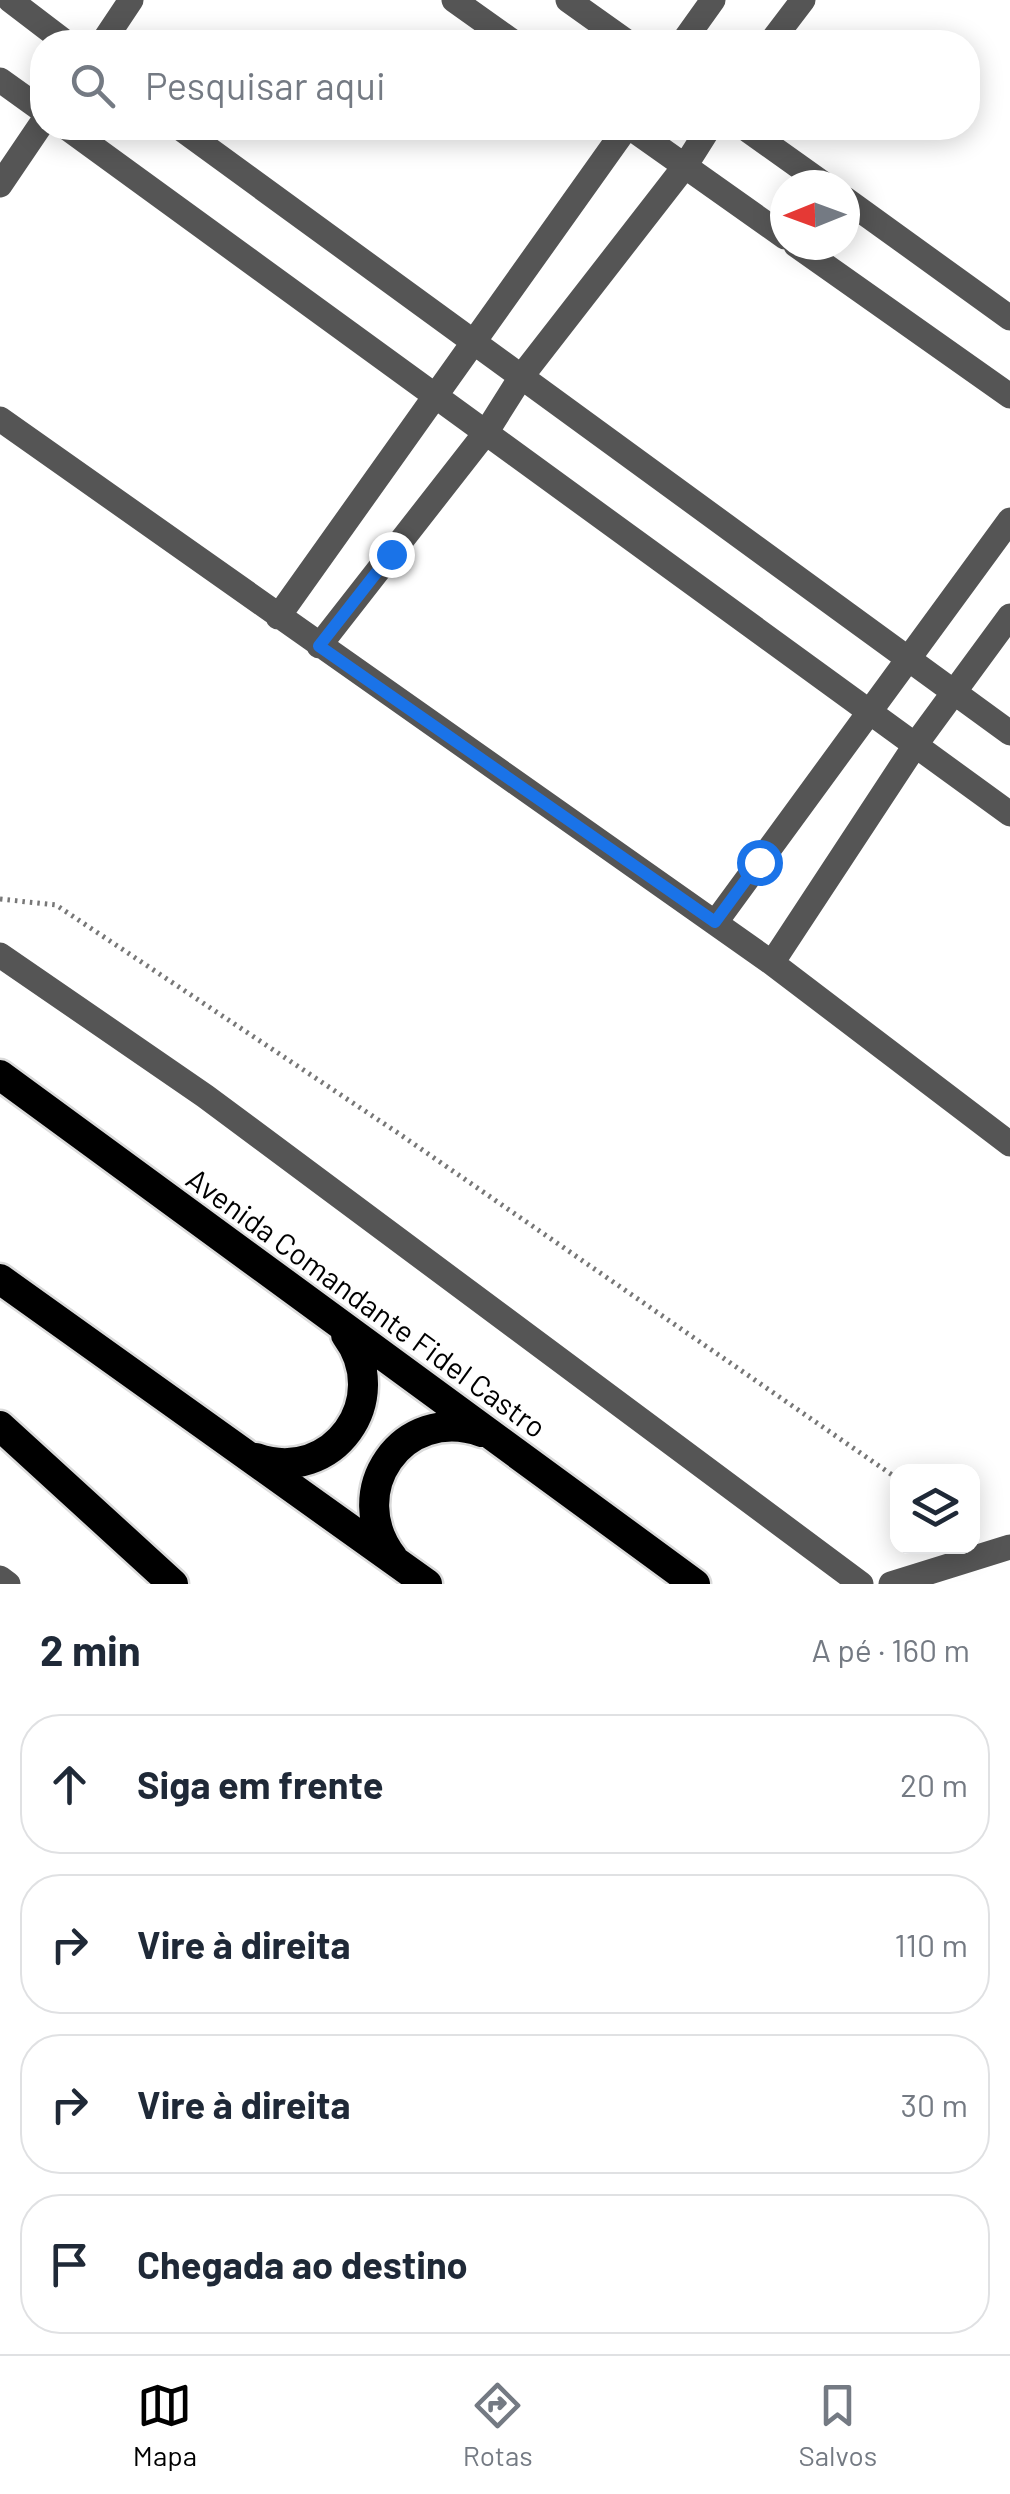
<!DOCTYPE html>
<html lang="pt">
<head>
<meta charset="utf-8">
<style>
  :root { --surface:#fff; --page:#f6f6f7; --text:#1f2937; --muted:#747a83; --line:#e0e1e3; --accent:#000 }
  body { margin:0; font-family:Barlow,sans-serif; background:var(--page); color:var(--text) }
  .controls { position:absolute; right:30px; bottom:30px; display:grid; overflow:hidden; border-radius:20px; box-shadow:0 5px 25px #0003 }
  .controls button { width:90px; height:90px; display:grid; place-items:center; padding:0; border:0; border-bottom:2px solid var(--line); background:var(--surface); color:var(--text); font:50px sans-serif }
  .compass { position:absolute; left:770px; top:170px; width:90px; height:90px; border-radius:50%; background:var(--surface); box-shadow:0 5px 25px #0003; rotate:269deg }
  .stop { position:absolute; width:30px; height:30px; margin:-22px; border:8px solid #1a73e8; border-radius:50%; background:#fff }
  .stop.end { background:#1a73e8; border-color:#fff; box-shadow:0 2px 10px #0008 }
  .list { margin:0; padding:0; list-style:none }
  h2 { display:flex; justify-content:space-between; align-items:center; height:130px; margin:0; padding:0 40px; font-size:42px }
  h2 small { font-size:32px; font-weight:400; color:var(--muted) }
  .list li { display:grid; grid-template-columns:65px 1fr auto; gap:30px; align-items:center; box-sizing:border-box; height:140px; margin:0 20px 20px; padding:0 20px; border:2px solid var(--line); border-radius:40px }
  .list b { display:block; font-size:38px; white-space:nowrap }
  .list em { font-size:32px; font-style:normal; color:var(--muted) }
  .icon { flex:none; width:55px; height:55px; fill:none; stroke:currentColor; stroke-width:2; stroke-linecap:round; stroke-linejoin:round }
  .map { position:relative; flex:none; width:1010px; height:1584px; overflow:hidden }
  .search { position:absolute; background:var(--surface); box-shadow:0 5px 25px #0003; left:30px; right:30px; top:30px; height:110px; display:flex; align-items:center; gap:25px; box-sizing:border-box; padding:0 35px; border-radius:40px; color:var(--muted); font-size:38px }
  .sheet { height:770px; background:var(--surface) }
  nav { display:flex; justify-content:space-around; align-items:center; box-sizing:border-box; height:140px; border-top:2px solid var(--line); background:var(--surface); font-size:28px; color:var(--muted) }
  nav a { display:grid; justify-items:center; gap:5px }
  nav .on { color:var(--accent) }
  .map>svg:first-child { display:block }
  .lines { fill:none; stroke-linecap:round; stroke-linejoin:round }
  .highway-casing { stroke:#dbdbdb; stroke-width:35 }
  .path { stroke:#777; stroke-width:5; stroke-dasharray:2.5 5; stroke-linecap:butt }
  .minor { stroke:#555; stroke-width:25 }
  .highway { stroke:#000; stroke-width:30 }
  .route { stroke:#1a73e8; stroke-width:12 }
  .labels { text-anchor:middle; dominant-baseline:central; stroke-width:8; stroke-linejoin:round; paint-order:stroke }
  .street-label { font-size:30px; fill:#000; stroke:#fff }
</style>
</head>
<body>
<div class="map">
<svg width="1010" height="1584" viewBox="0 0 1010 1584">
  <rect width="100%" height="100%" fill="#fff"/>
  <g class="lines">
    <g class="highway-casing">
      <path id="highway" d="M0 1075 695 1584
        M0 1279 427 1584
        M0 1426 173 1584
        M256 1458C333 1485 394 1399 346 1335
        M393 1558C342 1492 402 1404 482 1432"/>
    </g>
    <path class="path" d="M0 899 56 905 398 1133 898 1479"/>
    <path class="minor" d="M10 0 65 42
      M454 0 513 42
      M568 0 627 42
      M103 42 131 0
      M683 42 713 0
      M771 42 803 0
      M0 80 42 110
      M67 128 1010 814
      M180 128 1010 733
      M631 128 785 237
      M745 128 825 185
      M0 185 42 123
      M845 199 1010 318
      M796 245 1010 396
      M0 419 772 963 1010 1144
      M278 617 626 128
      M319 646 487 431 521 377 685 166 709 128
      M715 923 1010 520
      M0 955 205 1096 861 1584
      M772 963 916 744 1010 616
      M0 1578 8 1584
      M891 1584 1010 1547"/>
    <use href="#highway" class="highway"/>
  </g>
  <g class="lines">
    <path class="route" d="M391 554 319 646 715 922 759 862"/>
  </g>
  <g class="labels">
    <g class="street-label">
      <text transform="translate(367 1302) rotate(36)">Avenida Comandante Fidel Castro</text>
    </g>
  </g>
</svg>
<div class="controls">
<button><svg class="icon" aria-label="layers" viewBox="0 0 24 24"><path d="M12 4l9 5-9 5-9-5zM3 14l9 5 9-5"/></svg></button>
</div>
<svg class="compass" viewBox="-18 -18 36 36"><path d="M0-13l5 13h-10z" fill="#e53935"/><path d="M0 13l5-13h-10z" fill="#747a83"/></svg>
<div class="stop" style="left:759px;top:862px"></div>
<div class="stop end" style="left:391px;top:554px"></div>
<div class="search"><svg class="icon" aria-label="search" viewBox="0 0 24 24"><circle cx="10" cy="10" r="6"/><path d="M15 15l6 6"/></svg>Pesquisar aqui</div>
</div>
<section class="sheet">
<h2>2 min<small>A pé · 160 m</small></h2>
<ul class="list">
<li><svg class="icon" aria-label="ahead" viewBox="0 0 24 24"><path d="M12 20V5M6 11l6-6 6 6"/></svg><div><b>Siga em frente</b></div><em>20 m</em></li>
<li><svg class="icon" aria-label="right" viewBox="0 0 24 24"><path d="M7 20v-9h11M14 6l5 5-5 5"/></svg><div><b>Vire à direita</b></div><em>110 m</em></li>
<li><svg class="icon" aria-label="right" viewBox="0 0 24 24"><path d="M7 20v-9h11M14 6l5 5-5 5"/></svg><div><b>Vire à direita</b></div><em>30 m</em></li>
<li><svg class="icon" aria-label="arrive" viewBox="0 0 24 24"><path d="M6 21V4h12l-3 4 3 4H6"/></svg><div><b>Chegada ao destino</b></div></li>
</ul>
</section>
<nav>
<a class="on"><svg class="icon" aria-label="map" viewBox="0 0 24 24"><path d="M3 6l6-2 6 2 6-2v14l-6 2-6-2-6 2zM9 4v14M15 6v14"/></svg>Mapa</a>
<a><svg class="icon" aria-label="directions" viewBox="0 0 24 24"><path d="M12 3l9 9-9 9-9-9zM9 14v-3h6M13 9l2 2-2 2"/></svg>Rotas</a>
<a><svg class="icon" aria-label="saved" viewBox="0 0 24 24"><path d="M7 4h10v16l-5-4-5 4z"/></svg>Salvos</a>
</nav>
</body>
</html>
